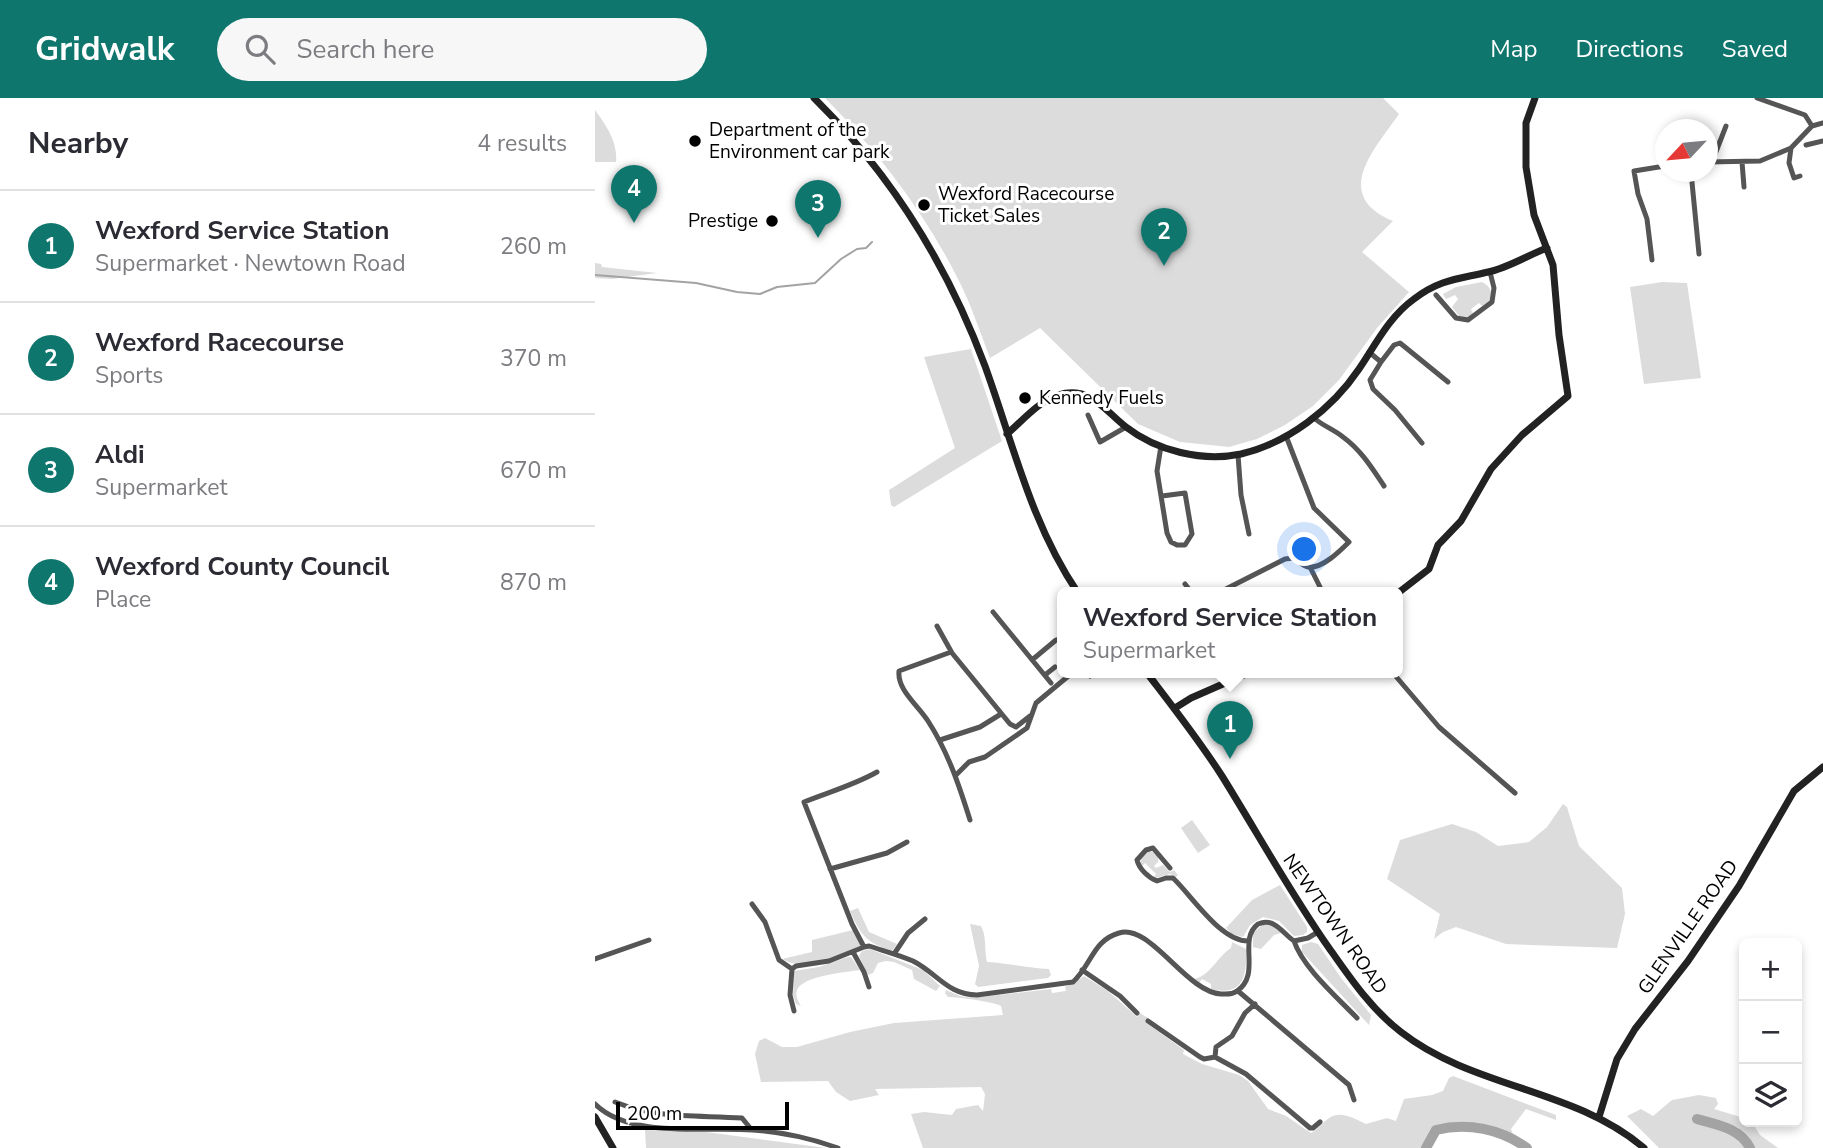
<!DOCTYPE html>
<html lang="en">
<head>
<meta charset="utf-8">
<style>
  :root { --surface:#fff; --page:#f7f7f7; --text:#2b2b33; --muted:#7c7c81; --line:#e1e1e2; --accent:#0f766e }
  body { margin:0; font-family:"Nunito Sans",sans-serif; background:var(--page); color:var(--text) }
  .controls { position:absolute; right:21px; bottom:21px; display:grid; overflow:hidden; border-radius:10px; box-shadow:0 4px 10px #0003 }
  .controls button { width:63px; height:63px; display:grid; place-items:center; padding:0; border:0; border-bottom:2px solid var(--line); background:var(--surface); color:var(--text); font:35px sans-serif }
  .compass { position:absolute; left:1060px; top:21px; width:63px; height:63px; border-radius:50%; background:var(--surface); box-shadow:0 4px 10px #0003; rotate:244deg }
  .scale { position:absolute; left:21px; bottom:18px; width:173px; box-sizing:border-box; padding-left:7px; border:4px solid #000; border-top:0; font-size:19px; line-height:24px; white-space:nowrap; color:#000; -webkit-text-stroke:5px #fff; paint-order:stroke }
  .you { position:absolute; left:710px; top:452px; width:24px; height:24px; margin:-18px; border:5px solid #fff; border-radius:50%; background:#1a73e8; box-shadow:0 0 0 10px #1a73e833 }
  .badge { display:grid; place-items:center; width:46px; height:46px; border-radius:50%; background:var(--accent); color:#fff; font-size:23px; font-weight:700 }
  .pin { position:absolute; translate:-50% -58px; filter:drop-shadow(0 2px 4px #0008) }
  .pin::after { content:''; position:absolute; top:37px; width:24px; height:21px; background:inherit; clip-path:polygon(0 0,100% 0,50% 100%) }
  .popup { position:absolute; left:462px; top:489px; width:346px; height:91px; box-sizing:border-box; display:grid; place-content:center; border-radius:10px; background:var(--surface); filter:drop-shadow(0 2px 5px #0005); font-size:23px; white-space:nowrap; color:var(--muted) }
  .popup b { font-size:26px; color:var(--text) }
  .popup::after { content:''; position:absolute; left:50%; top:100%; margin-left:-14px; border:14px solid transparent; border-top-color:var(--surface) }
  .list { margin:0; padding:0; list-style:none }
  h2 { display:flex; justify-content:space-between; align-items:center; height:91px; margin:0; padding:0 28px; font-size:30px }
  h2 small { font-size:23px; font-weight:400; color:var(--muted) }
  .list li { display:grid; grid-template-columns:46px 1fr auto; gap:21px; align-items:center; box-sizing:border-box; height:112px; padding:0 28px; border-top:2px solid var(--line) }
  .list b { display:block; font-size:26px; white-space:nowrap }
  .list p { margin:0; font-size:23px; white-space:nowrap; color:var(--muted) }
  .list em { font-size:23px; font-style:normal; color:var(--muted) }
  .icon { flex:none; width:38px; height:38px; fill:none; stroke:currentColor; stroke-width:2; stroke-linecap:round; stroke-linejoin:round }
  .map { position:relative; flex:none; width:1228px; height:1050px; overflow:hidden }
  header { display:flex; align-items:center; gap:42px; box-sizing:border-box; height:98px; padding:0 35px; background:var(--accent); color:#fff }
  header strong { font-size:33px }
  nav { display:flex; gap:38px; margin-inline-start:auto; font-size:24px }
  .search { width:490px; height:63px; background:var(--page); display:flex; align-items:center; gap:18px; box-sizing:border-box; padding:0 24px; border-radius:38px; color:var(--muted); font-size:26px }
  main { display:flex }
  aside { flex:1; background:var(--surface) }
  .map>svg:first-child { display:block }
  .green { fill:#dcdcdc }
  .lines { fill:none; stroke-linecap:round; stroke-linejoin:round }
  .stream { stroke:#a3a3a3; stroke-width:2 }
  .river { stroke:#a3a3a3; stroke-width:10 }
  .street { stroke:#555; stroke-width:5 }
  .secondary { stroke:#222; stroke-width:7 }
  .poi-dot { fill:#000; stroke:#fff; stroke-width:2.5 }
  .labels { text-anchor:middle; dominant-baseline:central; stroke-width:6; stroke-linejoin:round; paint-order:stroke }
  .poi-label { font-size:19px; fill:#000; stroke:#fff; text-anchor:start }
  .street-label { font-size:19px; fill:#000; stroke:#fff }
</style>
</head>
<body>
<header>
<strong>Gridwalk</strong>
<div class="search"><svg class="icon" aria-label="search" viewBox="0 0 24 24"><circle cx="10" cy="10" r="6"/><path d="M15 15l6 6"/></svg>Search here</div>
<nav><a>Map</a><a>Directions</a><a>Saved</a></nav>
</header>
<main>
<aside>
<h2>Nearby<small>4 results</small></h2>
<ul class="list">
<li><span class="badge">1</span><div><b>Wexford Service Station</b><p>Supermarket · Newtown Road</p></div><em>260 m</em></li>
<li><span class="badge">2</span><div><b>Wexford Racecourse</b><p>Sports</p></div><em>370 m</em></li>
<li><span class="badge">3</span><div><b>Aldi</b><p>Supermarket</p></div><em>670 m</em></li>
<li><span class="badge">4</span><div><b>Wexford County Council</b><p>Place</p></div><em>870 m</em></li>
</ul>
</aside>
<div class="map">
<svg width="1228" height="1050" viewBox="0 0 1228 1050">
  <rect width="100%" height="100%" fill="#fff"/>
  <path class="green" d="M230 0H788L804 16C779 52 736 97 798 123L767 154 814 194 782 230 744 282 718 308 690 327 662 341 634 349 585 344 543 326 445 230 395 260C385 234 376 206 363 181 329 113 283 54 230 0Z
    M0 12C11 27 23 44 21 64H0Z
    M0 165 6 166 7 169 62 175 17 181 0 180Z
    M887 184C895 188 898 194 895 203L887 208 884 205 876 211 878 216 873 220 864 218 857 209 863 201 860 197 851 201 848 196 861 189Z
    M1067 184 1092 185 1106 280 1049 286 1035 189Z
    M376 251 407 343 299 409 296 407 294 392 360 350 329 259Z
    M968 706 972 709 984 748 1027 790 1030 816 1022 850 911 846 861 829 848 834 839 841 845 816 792 781 805 742 857 726 881 734 903 748 934 744 952 729Z
    M597 722 615 747 603 755 586 730Z
    M553 754H558L563 759V764L559 768 561 770 568 767 575 774 579 772 583 777 581 779 575 776 561 780 559 779 561 776 550 765 547 768 546 766V762Z
    M685 787 712 829V834L708 837 699 838 684 823 668 819 655 827 648 839 637 836 631 830 657 802Z
    M263 810 274 834 302 846 297 853C271 844 266 838 255 813Z
    M375 826 386 828C392 839 389 852 392 864 413 865 433 870 454 871L456 877 453 880 383 889 380 886 384 868Z
    M667 827H677L686 835 679 837 666 851 658 849V835Z
    M258 832 265 844V848C243 857 210 875 187 861L217 854V842Z
    M637 844 651 851C652 877 649 899 616 891V886L607 881 604 885 599 881C615 878 622 859 636 850Z
    M716 844 723 846 746 880 776 917 774 927 707 854V847Z
    M275 851 328 872 345 888 341 893 319 881 317 872 299 864 291 863 283 865 278 875 273 877 264 858 267 853Z
    M253 859H256L265 872C251 874 207 878 202 892 200 898 203 903 206 908L201 906 198 897 199 873 224 869Z
    M489 878 513 893 542 919 545 915 553 920 550 924 589 952 588 956 607 966 644 977 653 983 673 1011 691 1018 716 1035C723 1031 727 1025 734 1020 746 1012 760 1021 771 1026L792 1020 801 1023 809 1001 837 997 848 993 854 980 858 978 961 1017V1022L931 1011 916 1031 920 1041C890 1031 873 1027 841 1032L833 1045 835 1050H328L316 1016 329 1014 357 1017 361 1011 383 1007 388 1013 390 996 386 989 280 991 284 997 255 1003 241 994 233 983 166 984 160 956 164 943 170 940 187 949H202L255 934 299 925 408 917 406 908C401 904 362 899 353 899L350 895 351 892 365 898 376 900 456 891 457 895 471 893 470 889 481 884Z
    M1104 997 1121 1000 1123 1006 1119 1011 1149 1020V1024H1157L1165 1037 1183 1050H1064L1032 1018 1046 1011 1058 1018 1077 1002Z
    M50 1032 111 1034 231 1050H51Z"/>
  <g class="lines">
    <path class="stream" d="M0 177 101 185 142 194 165 196 182 189 220 185 246 161 262 151 271 150 277 144"/>
    <path class="river" d="M1102 1021C1122 1027 1145 1030 1155 1050
      M831 1050 841 1032C872 1024 906 1031 932 1050"/>
    <path class="street" d="M1162 0 1210 17 1217 28
      M1217 28 1228 25
      M1211 47 1228 43
      M1196 50 1194 65 1199 80 1205 78
      M1112 64 1165 63 1196 50 1217 28
      M1117 64 1131 28
      M1147 64 1149 89
      M1096 74 1104 156
      M1057 162 1052 121 1043 96 1039 73 1070 68
      M841 197 861 220 873 222 897 204 899 190 895 174
      M774 254 786 264 775 282 778 291 800 312 827 345
      M786 264 799 247 805 245 853 284
      M493 317 505 344 531 329
      M719 320C728 328 738 331 748 339 766 352 777 370 789 388
      M566 348 562 373 572 435 576 444 582 447H590L597 436 590 395 567 398
      M643 357 646 397 654 436
      M715 469 728 495
      M590 486 597 495
      M623 495 690 461 698 460C703 463 708 468 713 469 727 471 745 453 754 444L719 410 691 338
      M398 514 456 585
      M342 528 357 555 415 626 421 629 435 618
      M356 554 304 573C302 592 323 607 333 623 353 654 364 687 375 722
      M437 562 461 542 467 540
      M492 575 495 578
      M798 575 844 629 920 695
      M450 577 460 569
      M345 642 385 629 406 616
      M362 676 374 664 390 659 432 630 441 605 477 575
      M575 770 558 750 551 752 542 762C544 771 554 780 562 783L571 780H578C598 799 626 844 654 843
      M235 771 292 755 312 744
      M157 806 170 824 184 862 197 871
      M699 843C708 870 743 900 762 920
      M269 849 257 826 209 704C234 694 259 687 282 674
      M258 854 269 874 274 889
      M299 856 313 835 330 821
      M0 861 54 842
      M487 872 525 898 542 915
      M643 893 754 987 759 1002
      M660 906 650 915 637 938 621 949 620 959 651 976 715 1030H718L725 1024
      M199 913 195 897 197 871 201 868 234 863 269 849 274 848C289 853 304 857 318 863 342 875 353 897 382 897L478 884C496 868 498 842 524 835 555 825 591 894 626 896 632 896 637 897 642 893 667 876 642 842 663 826 680 819 687 835 699 843L713 840 723 834
      M553 923 605 959 609 961 620 959
      M20 1004C62 1021 102 1017 147 1020L156 1031
      M0 1006C35 1041 112 1028 158 1032 187 1034 215 1040 243 1050"/>
    <path class="secondary" d="M219 0C297 77 352 166 390 268 418 345 436 426 483 495
      M412 336C427 323 444 303 463 297 495 287 509 312 531 329 562 353 607 364 646 356 693 345 737 311 764 271 781 246 794 219 819 201 845 181 864 181 893 174 913 170 933 157 952 150
      M803 495 834 471 843 447 866 423 896 371 927 337 973 298 964 237 958 167 939 117 931 69V25L940 0
      M552 575C578 609 604 642 627 678 663 736 695 794 734 850 755 880 776 911 806 934 879 991 979 990 1049 1050
      M580 610 596 600 653 575
      M0 1019 18 1050
      M1004 1019 1022 961 1040 931 1093 863 1144 788 1199 693 1228 669"/>
  </g>
  <g class="poi-dot">
    <circle cx="100" cy="43" r="7"/>
    <circle cx="329" cy="107" r="7"/>
    <circle cx="177" cy="123" r="7"/>
    <circle cx="430" cy="300" r="7"/>
  </g>
  <g class="labels">
    <g class="poi-label">
      <text x="114" y="32">Department of the<tspan x="114" dy="22">Environment car park</tspan></text>
      <text x="343" y="96">Wexford Racecourse<tspan x="343" dy="22">Ticket Sales</tspan></text>
      <text x="163" y="123" text-anchor="end">Prestige</text>
      <text x="444" y="300">Kennedy Fuels</text>
    </g>
    <g class="street-label">
      <text transform="translate(740 826) rotate(55)">NEWTOWN ROAD</text>
      <text transform="translate(1093 829) rotate(-55)">GLENVILLE ROAD</text>
    </g>
  </g>
</svg>
<div class="controls">
<button>+</button>
<button>−</button>
<button><svg class="icon" aria-label="layers" viewBox="0 0 24 24"><path d="M12 4l9 5-9 5-9-5zM3 14l9 5 9-5"/></svg></button>
</div>
<svg class="compass" viewBox="-18 -18 36 36"><path d="M0-13l5 13h-10z" fill="#e53935"/><path d="M0 13l5-13h-10z" fill="#7c7c81"/></svg>
<div class="scale">200 m</div>
<div class="you"></div>
<div class="pin badge" style="left:635px;top:661px">1</div>
<div class="popup"><b>Wexford Service Station</b>Supermarket</div>
<div class="pin badge" style="left:569px;top:168px">2</div>
<div class="pin badge" style="left:223px;top:140px">3</div>
<div class="pin badge" style="left:39px;top:125px">4</div>
</div>
</main>
</body>
</html>
